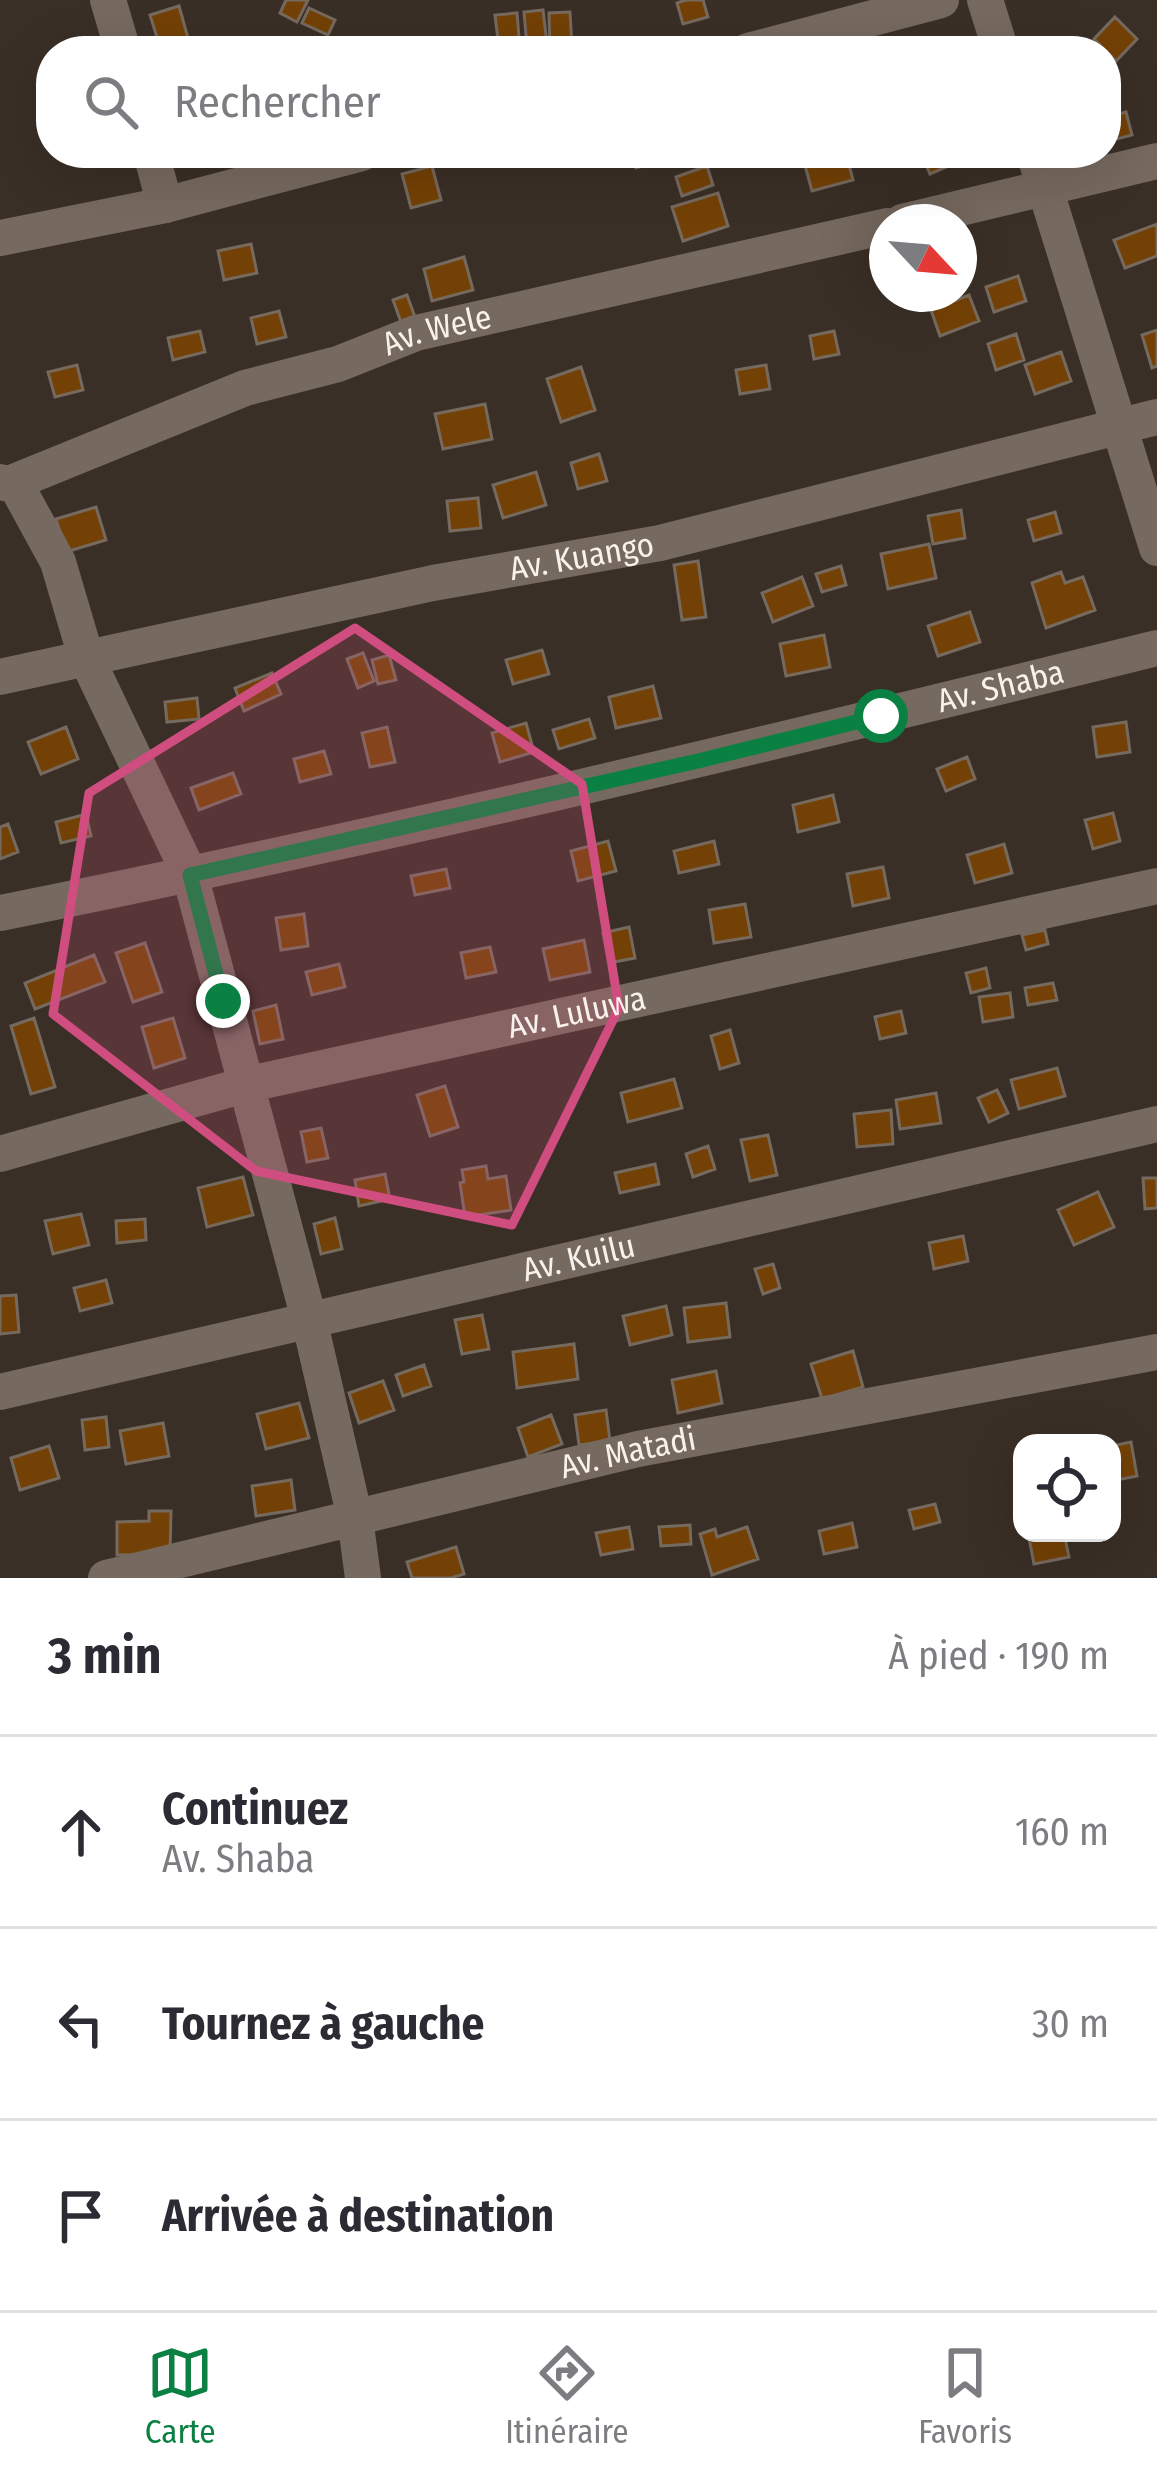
<!DOCTYPE html>
<html lang="fr">
<head>
<meta charset="utf-8">
<style>
  :root { --surface:#fff; --page:#f2f2f3; --text:#2b2b33; --muted:#7c7c81; --line:#e1e1e2; --accent:#0b8043 }
  body { margin:0; font-family:"Fira Sans Condensed",sans-serif; background:var(--page); color:var(--text) }
  .controls { position:absolute; right:36px; bottom:36px; display:grid; overflow:hidden; border-radius:24px; box-shadow:0 12px 48px #0002 }
  .controls button { width:108px; height:108px; display:grid; place-items:center; padding:0; border:0; border-bottom:3px solid var(--line); background:var(--surface); color:var(--text); font:60px sans-serif }
  .compass { position:absolute; left:869px; top:204px; width:108px; height:108px; border-radius:50%; background:var(--surface); box-shadow:0 12px 48px #0002; rotate:116deg }
  .stop { position:absolute; width:36px; height:36px; margin:-27px; border:9px solid #0b8043; border-radius:50%; background:#fff }
  .stop.end { background:#0b8043; border-color:#fff; box-shadow:0 3px 12px #0008 }
  .list { margin:0; padding:0; list-style:none }
  h2 { display:flex; justify-content:space-between; align-items:center; height:156px; margin:0; padding:0 48px; font-size:51px }
  h2 small { font-size:39px; font-weight:400; color:var(--muted) }
  .list li { display:grid; grid-template-columns:78px 1fr auto; gap:36px; align-items:center; box-sizing:border-box; height:192px; padding:0 48px; border-top:3px solid var(--line) }
  .list b { display:block; font-size:45px; white-space:nowrap }
  .list p { margin:0; font-size:39px; white-space:nowrap; color:var(--muted) }
  .list em { font-size:39px; font-style:normal; color:var(--muted) }
  .icon { flex:none; width:66px; height:66px; fill:none; stroke:currentColor; stroke-width:2; stroke-linecap:round; stroke-linejoin:round }
  .map { position:relative; flex:none; width:1157px; height:1578px; overflow:hidden }
  .search { position:absolute; background:var(--surface); box-shadow:0 12px 48px #0002; left:36px; right:36px; top:36px; height:132px; display:flex; align-items:center; gap:30px; box-sizing:border-box; padding:0 42px; border-radius:48px; color:var(--muted); font-size:45px }
  .sheet { height:732px; background:var(--surface) }
  nav { display:flex; justify-content:space-around; align-items:center; box-sizing:border-box; height:168px; border-top:3px solid var(--line); background:var(--surface); font-size:33px; color:var(--muted) }
  nav a { display:grid; justify-items:center; gap:6px }
  nav .on { color:var(--accent) }
  .map>svg:first-child { display:block }
  .building { fill:#734105; stroke:#76695e; stroke-width:3 }
  .lines { fill:none; stroke-linecap:round; stroke-linejoin:round }
  .minor { stroke:#76695f; stroke-width:36 }
  .route { stroke:#0b8043; stroke-width:15 }
  .marked { fill:#d04e7f; fill-opacity:0.2; stroke:#d04e7f; stroke-width:9; stroke-linejoin:round }
  .labels { text-anchor:middle; dominant-baseline:central; stroke-width:10; stroke-linejoin:round; paint-order:stroke }
  .street-label { font-size:33px; fill:#f9f1eb; stroke:#30261d }
</style>
</head>
<body>
<div class="map">
<svg width="1157" height="1578" viewBox="0 0 1157 1578">
  <rect width="100%" height="100%" fill="#3a2f26"/>
  <path class="building" d="M286 0H308L297 22 280 13Z
    M686 0H703L708 17 683 24 677 3Z
    M179 6 188 38 160 47 150 15Z
    M309 8 335 20 328 35 302 23Z
    M543 10 547 44 527 47 524 12Z
    M570 12 572 47 550 48 549 13Z
    M517 13 519 37 498 40 495 15Z
    M1115 17 1137 39 1116 61 1094 39Z
    M945 40 951 51H921Z
    M1126 112 1132 135 1113 140 1106 118Z
    M632 153H652L654 163 636 168Z
    M836 153H846L853 180 812 191 804 162Z
    M921 153H967L969 157 930 174Z
    M432 166 441 200 411 208 402 174Z
    M707 166 713 185 682 196 676 177Z
    M718 193 728 226 683 241 672 207Z
    M1157 224V256L1125 268 1114 240Z
    M251 244 257 273 224 280 218 251Z
    M464 257 473 290 432 301 424 269Z
    M1018 276 1026 301 994 312 986 287Z
    M407 295 415 317 401 322 393 300Z
    M969 295 979 321 940 336 931 310Z
    M279 311 286 337 257 344 251 318Z
    M1157 330V366L1152 368 1142 335Z
    M200 331 205 352 173 360 168 338Z
    M834 331 839 354 814 359 810 336Z
    M1016 334 1024 360 996 370 988 344Z
    M1061 352 1071 381 1035 394 1025 365Z
    M77 365 83 390 55 397 48 372Z
    M766 365 770 389 740 394 736 370Z
    M581 367 595 410 561 422 547 379Z
    M485 404 492 439 443 449 435 414Z
    M599 454 607 481 578 489 571 463Z
    M536 472 546 505 503 518 493 485Z
    M478 498 481 528 450 531 447 501Z
    M96 507 106 540 66 552 56 519Z
    M961 510 965 538 933 544 928 516Z
    M1055 512 1061 533 1034 541 1028 520Z
    M929 544 936 578 888 589 881 554Z
    M698 561 706 617 682 620 674 565Z
    M841 566 846 585 822 592 816 574Z
    M1061 572 1065 583 1083 577 1095 610 1046 628 1032 583Z
    M802 577 813 606 773 622 762 593Z
    M970 612 980 642 938 656 928 626Z
    M824 635 830 667 786 676 780 644Z
    M542 650 549 674 513 684 506 660Z
    M363 653 374 681 358 688 347 659Z
    M389 655 396 680 378 684 372 660Z
    M272 673 281 694 244 711 235 688Z
    M653 686 661 718 616 728 609 697Z
    M197 698 199 719 167 722 165 702Z
    M589 719 595 738 559 749 553 730Z
    M1126 722 1130 752 1097 757 1093 727Z
    M526 723 534 752 500 762 492 733Z
    M66 727 78 759 41 774 28 742Z
    M387 727 395 762 370 767 362 733Z
    M324 751 331 774 300 782 294 759Z
    M967 757 975 779 946 791 937 769Z
    M233 773 241 794 199 810 191 788Z
    M833 795 839 822 798 832 793 805Z
    M1113 813 1120 841 1093 849 1085 820Z
    M86 814 91 836 61 843 56 822Z
    M8 824 18 852 0 859V827Z
    M608 841 616 871 578 881 571 851Z
    M714 841 719 864 679 873 674 851Z
    M1004 844 1012 873 975 883 967 855Z
    M883 867 889 898 853 906 847 874Z
    M446 869 450 888 415 895 411 876Z
    M745 904 751 937 714 943 709 910Z
    M304 914 308 946 281 950 276 918Z
    M629 927 635 958 609 963 603 933Z
    M1045 930 1048 944 1026 950 1022 935Z
    M584 940 590 972 550 980 543 949Z
    M145 943 162 992 133 1002 116 953Z
    M490 947 496 972 466 978 461 953Z
    M94 955 105 982 35 1009 25 983Z
    M339 964 345 987 312 995 306 972Z
    M986 968 990 988 971 993 966 973Z
    M1053 983 1057 1000 1028 1005 1025 988Z
    M1010 993 1013 1017 983 1022 979 997Z
    M276 1005 283 1039 260 1044 253 1011Z
    M901 1011 906 1033 880 1039 875 1017Z
    M34 1018 55 1087 31 1094 11 1026Z
    M173 1018 185 1058 154 1068 142 1027Z
    M730 1030 739 1063 720 1069 711 1036Z
    M1057 1068 1065 1096 1019 1109 1011 1080Z
    M674 1079 682 1108 628 1122 621 1093Z
    M445 1086 458 1127 430 1136 417 1095Z
    M997 1090 1008 1113 989 1122 978 1098Z
    M936 1093 941 1123 900 1129 896 1100Z
    M891 1110 893 1144 857 1147 854 1114Z
    M321 1128 328 1158 307 1162 301 1132Z
    M768 1135 777 1175 750 1181 741 1140Z
    M708 1146 715 1169 693 1177 686 1154Z
    M655 1164 659 1184 620 1193 615 1173Z
    M486 1166 488 1179 506 1176 511 1210 465 1217 460 1183 464 1182 462 1170Z
    M385 1174 390 1199 359 1206 355 1180Z
    M243 1177 253 1215 207 1227 198 1188Z
    M1143 1178H1157V1208L1145 1209Z
    M1098 1192 1114 1227 1074 1245 1058 1210Z
    M81 1214 89 1245 53 1254 45 1221Z
    M335 1218 342 1249 321 1254 314 1224Z
    M145 1219 146 1240 117 1243 116 1221Z
    M963 1236 968 1261 934 1269 929 1243Z
    M773 1264 780 1288 763 1294 755 1269Z
    M106 1280 112 1303 80 1311 74 1288Z
    M16 1295 19 1332 0 1334V1296Z
    M726 1303 730 1337 688 1342 684 1308Z
    M666 1306 672 1335 630 1345 623 1316Z
    M482 1315 489 1349 462 1354 455 1320Z
    M574 1344 578 1379 517 1388 513 1352Z
    M853 1351 863 1387 822 1399 811 1364Z
    M424 1365 431 1386 403 1396 396 1375Z
    M716 1371 722 1403 678 1413 672 1380Z
    M383 1381 394 1410 359 1423 349 1393Z
    M299 1403 309 1438 266 1449 257 1414Z
    M606 1410 610 1441 579 1445 575 1415Z
    M551 1415 562 1444 528 1457 518 1428Z
    M106 1417 109 1447 85 1450 82 1420Z
    M163 1423 169 1456 126 1464 120 1431Z
    M1131 1442 1137 1476 1112 1481V1446Z
    M49 1446 59 1478 20 1490 11 1458Z
    M291 1480 295 1510 256 1516 252 1486Z
    M935 1504 940 1522 914 1529 909 1510Z
    M149 1511H171L170 1554 117 1555V1522L149 1521Z
    M852 1523 857 1547 824 1554 819 1531Z
    M690 1525 691 1544 661 1546 659 1527Z
    M629 1527 633 1549 601 1555 596 1533Z
    M747 1527 758 1559 712 1575 700 1534 715 1529 717 1537Z
    M1028 1533H1064L1069 1557 1034 1564Z
    M456 1547 464 1574 451 1578H412L407 1562Z"/>
  <g class="lines">
    <g class="minor">
      <path d="M108 0 123 51"/>
      <path d="M985 0 1001 51"/>
      <path d="M748 51 941 0"/>
      <path d="M151 153 165 205"/>
      <path d="M1034 153 1157 548"/>
      <path d="M902 222 1157 161"/>
      <path d="M0 238 165 205 362 153"/>
      <path id="s1" d="M0 482 9 484 245 388 338 364 416 333 887 226"/>
      <path d="M9 484 16 485 58 562 86 657 190 875 309 1319 355 1518 363 1578"/>
      <path id="s2" d="M0 677 433 583 660 543 1157 417"/>
      <path id="s3" d="M0 913C388 836 773 743 1157 648"/>
      <path id="s4" d="M0 1154 245 1085 1157 886"/>
      <path id="s5" d="M0 1392 1157 1124"/>
      <path id="s6" d="M106 1578 638 1449 1157 1352"/>
    </g>
  </g>
  <g class="lines">
    <path class="route" d="M223 1001 190 875 698 761 881 716"/>
  </g>
  <path class="marked" d="M355 628 582 784 619 1008 512 1225 256 1171 53 1014 89 793Z"/>
  <g class="labels">
    <g class="street-label">
      <text stroke="none"><textPath href="#s1" startOffset="465">Av. Wele</textPath></text>
      <text stroke="none"><textPath href="#s2" startOffset="594">Av. Kuango</textPath></text>
      <text stroke="none"><textPath href="#s3" startOffset="1026">Av. Shaba</textPath></text>
      <text stroke="none"><textPath href="#s4" startOffset="594">Av. Luluwa</textPath></text>
      <text stroke="none"><textPath href="#s5" startOffset="594">Av. Kuilu</textPath></text>
      <text stroke="none"><textPath href="#s6" startOffset="537">Av. Matadi</textPath></text>
    </g>
  </g>
</svg>
<div class="controls">
<button><svg class="icon" aria-label="locate" viewBox="0 0 24 24"><circle cx="12" cy="12" r="6"/><path d="M12 2v4M12 18v4M2 12h4M18 12h4"/></svg></button>
</div>
<svg class="compass" viewBox="-18 -18 36 36"><path d="M0-13l5 13h-10z" fill="#e53935"/><path d="M0 13l5-13h-10z" fill="#7c7c81"/></svg>
<div class="stop" style="left:881px;top:716px"></div>
<div class="stop end" style="left:223px;top:1001px"></div>
<div class="search"><svg class="icon" aria-label="search" viewBox="0 0 24 24"><circle cx="10" cy="10" r="6"/><path d="M15 15l6 6"/></svg>Rechercher</div>
</div>
<section class="sheet">
<h2>3 min<small>À pied · 190 m</small></h2>
<ul class="list">
<li><svg class="icon" aria-label="ahead" viewBox="0 0 24 24"><path d="M12 20V5M6 11l6-6 6 6"/></svg><div><b>Continuez</b><p>Av. Shaba</p></div><em>160 m</em></li>
<li><svg class="icon" aria-label="left" viewBox="0 0 24 24"><path d="M17 20v-9H6M10 6l-5 5 5 5"/></svg><div><b>Tournez à gauche</b></div><em>30 m</em></li>
<li><svg class="icon" aria-label="arrive" viewBox="0 0 24 24"><path d="M6 21V4h12l-3 4 3 4H6"/></svg><div><b>Arrivée à destination</b></div></li>
</ul>
</section>
<nav>
<a class="on"><svg class="icon" aria-label="map" viewBox="0 0 24 24"><path d="M3 6l6-2 6 2 6-2v14l-6 2-6-2-6 2zM9 4v14M15 6v14"/></svg>Carte</a>
<a><svg class="icon" aria-label="directions" viewBox="0 0 24 24"><path d="M12 3l9 9-9 9-9-9zM9 14v-3h6M13 9l2 2-2 2"/></svg>Itinéraire</a>
<a><svg class="icon" aria-label="saved" viewBox="0 0 24 24"><path d="M7 4h10v16l-5-4-5 4z"/></svg>Favoris</a>
</nav>
</body>
</html>
